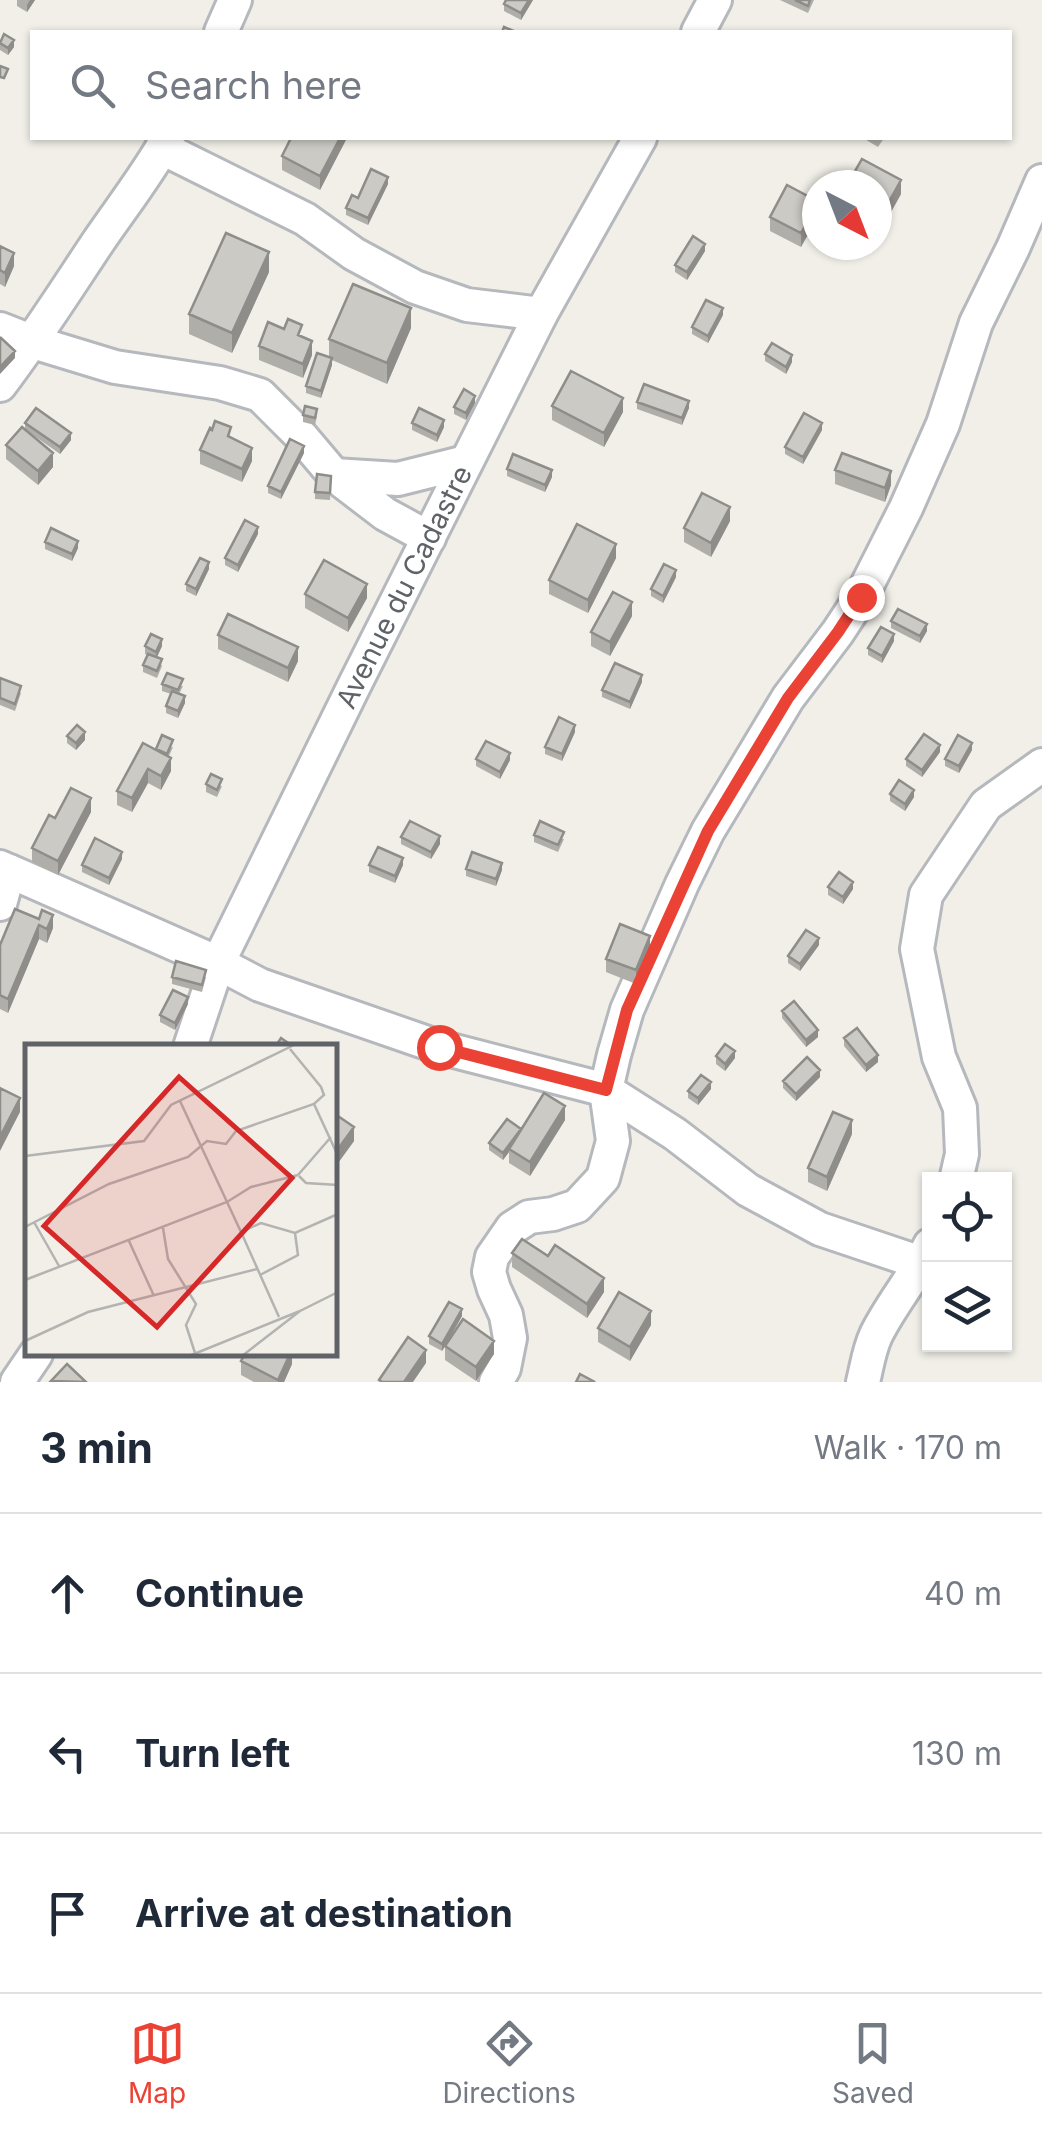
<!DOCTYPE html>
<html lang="en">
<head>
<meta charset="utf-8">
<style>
  :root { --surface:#fff; --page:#f2f2f3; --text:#1f2937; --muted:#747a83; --line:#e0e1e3; --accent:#ea4335 }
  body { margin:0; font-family:Inter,sans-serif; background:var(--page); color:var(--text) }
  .controls { position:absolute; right:30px; bottom:30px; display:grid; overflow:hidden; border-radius:0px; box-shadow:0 2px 8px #0004 }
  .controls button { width:90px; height:90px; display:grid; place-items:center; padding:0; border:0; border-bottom:2px solid var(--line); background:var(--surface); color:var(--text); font:50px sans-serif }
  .compass { position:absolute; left:802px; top:170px; width:90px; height:90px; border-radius:50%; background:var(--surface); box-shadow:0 2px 8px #0004; rotate:138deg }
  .stop { position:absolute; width:30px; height:30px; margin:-22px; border:8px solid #ea4335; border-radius:50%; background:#fff }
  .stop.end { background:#ea4335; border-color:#fff; box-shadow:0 2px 10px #0008 }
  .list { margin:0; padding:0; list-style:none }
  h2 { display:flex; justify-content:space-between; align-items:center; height:130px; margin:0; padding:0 40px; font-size:42px }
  h2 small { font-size:32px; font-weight:400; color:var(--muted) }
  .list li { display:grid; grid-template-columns:65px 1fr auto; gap:30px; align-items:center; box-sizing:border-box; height:160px; padding:0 40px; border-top:2px solid var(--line) }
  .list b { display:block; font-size:38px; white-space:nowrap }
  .list em { font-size:32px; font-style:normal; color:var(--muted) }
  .icon { flex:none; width:55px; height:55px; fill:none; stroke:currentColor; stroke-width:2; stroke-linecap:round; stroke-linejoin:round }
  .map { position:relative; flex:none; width:1042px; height:1382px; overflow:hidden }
  .search { position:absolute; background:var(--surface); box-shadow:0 2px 8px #0004; left:30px; right:30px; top:30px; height:110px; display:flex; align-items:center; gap:25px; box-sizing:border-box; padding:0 35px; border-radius:0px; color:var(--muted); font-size:38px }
  .sheet { height:610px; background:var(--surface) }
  nav { display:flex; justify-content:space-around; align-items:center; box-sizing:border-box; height:140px; border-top:2px solid var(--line); background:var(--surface); font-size:28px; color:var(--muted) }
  nav a { display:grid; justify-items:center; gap:5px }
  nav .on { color:var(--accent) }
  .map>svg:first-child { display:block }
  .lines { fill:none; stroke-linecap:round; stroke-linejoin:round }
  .street-casing { stroke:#b5b8bc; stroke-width:38 }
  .street { stroke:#fff; stroke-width:32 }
  .wall { fill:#afaea9 }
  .shaded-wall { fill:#8f8d8a }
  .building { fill:#cccac5; stroke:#8f8d8a; stroke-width:2.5 }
  .route { stroke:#ea4335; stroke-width:12 }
  .labels { text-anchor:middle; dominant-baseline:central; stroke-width:9; stroke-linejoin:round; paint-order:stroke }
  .street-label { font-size:28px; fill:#5f6368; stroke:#fff }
  .inset-road { fill:none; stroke:#b3b3b1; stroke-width:2.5 }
  .view { fill:#d62828; fill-opacity:0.15; stroke:#d62828; stroke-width:5 }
  .inset-edge { fill:none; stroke:#5f6368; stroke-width:5 }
</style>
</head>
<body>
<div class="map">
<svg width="1042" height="1382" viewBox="0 0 1042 1382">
  <rect width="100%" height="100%" fill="#f1efe8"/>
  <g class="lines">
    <g class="street-casing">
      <g id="street">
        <path d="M221 32 235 0"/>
        <path d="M698 32 715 0"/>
        <path d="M162 148 305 219 354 254 415 287 467 305 541 314"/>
        <path d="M0 329 33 342 115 367 220 383 260 395 301 436 334 475 385 514 429 538"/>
        <path d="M0 385C35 339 66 290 98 242 122 207 147 175 168 138"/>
        <path d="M334 475 398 479 466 462"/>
        <path d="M0 867 9 871 0 904"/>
        <path d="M9 871 218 963 260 985 439 1047 606 1090 675 1134 748 1190 820 1229 921 1263"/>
        <path id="s1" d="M190 1047 218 963 354 686 541 314 640 138"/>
        <path d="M956 1180 962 1154 960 1108 939 1057 917 949 926 895 986 805 1042 765"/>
        <path d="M17 1382 36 1354"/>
        <path d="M496 1382 504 1368 510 1338 506 1315 494 1289 489 1272 492 1257 512 1228 529 1217 553 1214 577 1206 603 1178 613 1141 606 1090 614 1055 627 1010 682 884 708 831 788 698 838 632 861 597 906 508 943 424 976 323 1013 248 1042 181"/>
        <path d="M863 1382C867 1366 869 1350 876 1335 891 1304 915 1277 930 1245"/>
      </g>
    </g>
    <use href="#street" class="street"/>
  </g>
  <path class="wall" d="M17 0H35L27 12 17 6Z
    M506 0H533L521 20 504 11V4Z
    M780 0H814L808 13Z
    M0 40 14 47 8 55 0 50Z
    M346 138 320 190 282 170V156Z
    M863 138H884L878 147Z
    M388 184 368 225 346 215V208L358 198Z
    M877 185 901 194 881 230 877 228Z
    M817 201 801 247 770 231V217Z
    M0 246 14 266 5 287 0 284Z
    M705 251 687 280 675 272V265Z
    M269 272 232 353 189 334V314Z
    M723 315 708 343 692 334V327Z
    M411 328 387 384 332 360V365L321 398 306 393V386L329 357V339Z
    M302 337 312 355 303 378 259 360V346Z
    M765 354 792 362 786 374 765 361Z
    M637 402 689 408 682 425 637 409Z
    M475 403 466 420 454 414V407Z
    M552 406 623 412 604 447 552 420Z
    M303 415 317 416 315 425 303 422Z
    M25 423 71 440 60 454 26 430 53 467 38 485 6 459V445L25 430Z
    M412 423 444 427 437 442 412 430Z
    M822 430 803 464 785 454V447Z
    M231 438 252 461 242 482 200 464V450Z
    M304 453 281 499 268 493V486Z
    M507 469 552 477 545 492 507 476Z
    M835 470 891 485 885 502 835 484Z
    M331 476 330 500 315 499V492Z
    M730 521 711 557 684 542V528Z
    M258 534 238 572 225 565V558Z
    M45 542 78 548 72 561 45 549Z
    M616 558 588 613 549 594V580Z
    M209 569 196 596 186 591V584Z
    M676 577 663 603 651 596V589Z
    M305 594 367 598 348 632 305 608Z
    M632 616 610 656 591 646V632Z
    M891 621 927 631 920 643 891 628Z
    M218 635 298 661 288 682 218 649Z
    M894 641 882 663 868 655V648Z
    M145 646H162L157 657 162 666 157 678 143 672V665L147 655 145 654Z
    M0 678 21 693 15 711 0 705Z
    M642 682 630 709 602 697V690Z
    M162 684 183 686 179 694 185 703 178 718 166 713V706L171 694 162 691Z
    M575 732 562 761 545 754V747Z
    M67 736 85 740 76 750 67 743Z
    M173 747 169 756 171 771 161 790 148 783 132 812 117 805V791L156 750Z
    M972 750 959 773 945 766V759Z
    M940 752 922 777 906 766V759Z
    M476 759 510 760 500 779 476 766Z
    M206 784 222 786 217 797 206 792Z
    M890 794 914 797 905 811 890 801Z
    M91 812 58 875 32 862V848L55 818Z
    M534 835 564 839 558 852 534 842Z
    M401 837 440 844 431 859 401 844Z
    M122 859 109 885 82 872V865Z
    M369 865H403L395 883 369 872Z
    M466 869 502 870 496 886 466 876Z
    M828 887 853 889 843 904 828 895Z
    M15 909 53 928 47 943 39 939 8 1013 0 1009V945Z
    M819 945 800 971 788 963V956Z
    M650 950 636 984 606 972V959Z
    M172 977H206L202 992 172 984Z
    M188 1004 175 1030 160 1022V1015Z
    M782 1011 818 1037 806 1047 782 1018Z
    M844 1038 878 1062 866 1072 844 1046Z
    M716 1056 735 1058 725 1071 716 1064Z
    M820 1077 796 1101 783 1088V1081Z
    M711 1089 698 1105 688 1098V1091Z
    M335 1114 354 1141 338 1163 335 1161Z
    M565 1120 530 1176 509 1163V1152L503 1160 489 1150V1143L521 1129Z
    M852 1134 827 1191 808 1182V1168Z
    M512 1253 604 1292 587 1318 512 1267Z
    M462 1316 448 1341 494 1354 476 1381 445 1360V1347L442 1351 429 1344V1336Z
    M651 1325 630 1361 598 1342V1328Z
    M292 1354V1364L284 1382H254L241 1375V1361Z"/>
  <path class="shaded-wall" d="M30 0H35L27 12V5Z
    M529 0H533L521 20V13Z
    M14 40V47L8 55V48Z
    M340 138H346V140L320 190V176Z
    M388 177V184L368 225V218Z
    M901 180V194L881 230V216Z
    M817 205V219L801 247V233Z
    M705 244V251L687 280V272Z
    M269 252V272L232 353V333Z
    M14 253V266L5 287V273Z
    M411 308V328L387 384V363Z
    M723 308V315L708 343V336Z
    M312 341V355L303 378V364Z
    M15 351V358L0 374V367Z
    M792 355V362L786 374V367Z
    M332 358V365L321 398V391Z
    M475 396V403L466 420V413Z
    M623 398V412L604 447V433Z
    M689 401V408L682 425V418Z
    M444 420V427L437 442V435Z
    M822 423V430L803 464V457Z
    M71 433V440L60 454V447Z
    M304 446V453L281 499V492Z
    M252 448V461L242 482V469Z
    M53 453V467L38 485V471Z
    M552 470V477L545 492V485Z
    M891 471V485L885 502V488Z
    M730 507V521L711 557V543Z
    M258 527V534L238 572V565Z
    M78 541V548L72 561V554Z
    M616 544V558L588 613V600Z
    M209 562V569L196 596V589Z
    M676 570V577L663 603V596Z
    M367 584V598L348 632V618Z
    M632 602V616L610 656V642Z
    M927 624V631L920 643V636Z
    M894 634V641L882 663V656Z
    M162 639V646L156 659V652Z
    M298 647V661L288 682V668Z
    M642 675V682L630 709V702Z
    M185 696V703L178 718V711Z
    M575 725V732L562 761V754Z
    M85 732V740L76 750V743Z
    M972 743V750L959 773V766Z
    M940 745V752L922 777V770Z
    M510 753V760L500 779V772Z
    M171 758V771L161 790V776Z
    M148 769V783L132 812V798Z
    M914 790V797L905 811V804Z
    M91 798V812L58 875V861Z
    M440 836V844L431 859V852Z
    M122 852V859L109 885V878Z
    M403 858V865L395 883V876Z
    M502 863V870L496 886V879Z
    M853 882V889L843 904V897Z
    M53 915V928L47 943V929Z
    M39 925V939L8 1013V999Z
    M650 936V950L636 984V970Z
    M819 938V945L800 971V964Z
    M188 997V1004L175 1030V1023Z
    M818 1030V1037L806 1047V1040Z
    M735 1051V1058L725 1071V1064Z
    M878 1055V1062L866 1072V1065Z
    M820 1070V1077L796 1101V1094Z
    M711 1082V1089L698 1105V1098Z
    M20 1098V1112L0 1151V1137Z
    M565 1106V1120L530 1176V1162Z
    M852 1120V1134L827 1191V1177Z
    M354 1127V1141L338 1163V1149Z
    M521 1129 509 1149V1152L503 1160V1153Z
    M604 1278V1292L587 1318V1304Z
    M462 1309V1316L442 1351V1344Z
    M651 1311V1325L630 1361V1347Z
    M494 1341V1354L476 1381V1367Z
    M426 1350V1363L413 1382H404Z
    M290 1354H292V1364L284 1382H278Z"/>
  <path class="building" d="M506 0H529L521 13 504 4Z
    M795 0H810L808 6Z
    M504 27 516 32H502Z
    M4 34 14 40 8 48 0 43Z
    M0 66 8 69 4 78 0 77Z
    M291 138H340L320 176 282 156Z
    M862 159 901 180 881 216 877 214V185H847Z
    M371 169 388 177 368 218 346 208 352 195 358 198Z
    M787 185 817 201V205L801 233 770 217Z
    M226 233 269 252 232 333 189 314Z
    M693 236 705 244 687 272 675 265Z
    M0 246 14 253 5 273 0 270Z
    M353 284 411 308 387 363 329 339Z
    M706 300 723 308 708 336 692 327Z
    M288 319 302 325 298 335 312 341 303 364 259 346 268 322 284 329Z
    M1 338 15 351 0 367V340Z
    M772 343 792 355 786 367 765 354Z
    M317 353 332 358 321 391 306 386Z
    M571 371 623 398 604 433 552 406Z
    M644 384 689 401 682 418 637 402Z
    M464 389 475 396 466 413 454 407Z
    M305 406 317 409 315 418 303 415Z
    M36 408 71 433 60 447 25 423Z
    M419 408 444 420 437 435 412 423Z
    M804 413 822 423 803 457 785 447Z
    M215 421 231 427 228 436 252 448 242 469 200 450 210 428 212 430Z
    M22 427 53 453 38 471 6 445Z
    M290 439 304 446 281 492 268 486Z
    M842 453 891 471 885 488 835 470Z
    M513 454 552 470 545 485 507 469Z
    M317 474 331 476 330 493 315 492Z
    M702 493 730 507 711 543 684 528Z
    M245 520 258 527 238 565 225 558Z
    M577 524 616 544 588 600 549 580Z
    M51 528 78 541 72 554 45 542Z
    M200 558 209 562 196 589 186 584Z
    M324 560 367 584 348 618 305 594Z
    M664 564 676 570 663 596 651 589Z
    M613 592 632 602 610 642 591 632Z
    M898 609 927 624 920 636 891 621Z
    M228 614 298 647 288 668 218 635Z
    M881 627 894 634 882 656 868 648Z
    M151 634 162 639 156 652 145 646Z
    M148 654 162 659 157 671 143 665Z
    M615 663 642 675 630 702 602 690Z
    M167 673 183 679 178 690 162 684Z
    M0 678 21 686 15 704 0 698Z
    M172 691 185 696 178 711 166 706Z
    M559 717 575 725 562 754 545 747Z
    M77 725 85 732 76 743 67 736Z
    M924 734 940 745 922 770 906 759Z
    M162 735 173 740 167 754 156 749Z
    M958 735 972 743 959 766 945 759Z
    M486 741 510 753 500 772 476 759Z
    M143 743 171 758 161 776 148 769 132 798 117 791Z
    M211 774 222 779 217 790 206 784Z
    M899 780 914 790 905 804 890 794Z
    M71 788 91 798 58 861 32 848 49 815 55 818Z
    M410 821 440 836 431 852 401 837Z
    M540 821 564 832 558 845 534 835Z
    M95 838 122 852 109 878 82 865Z
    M378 847 403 858 395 876 369 865Z
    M472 852 502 863 496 879 466 869Z
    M839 872 853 882 843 897 828 887Z
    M15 909 39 919 42 910 53 915 47 929 39 925 8 999 0 995V945Z
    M620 924 650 936 636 970 606 959Z
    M806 930 819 938 800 964 788 956Z
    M176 961 206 970 202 985 172 977Z
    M173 990 188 997 175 1023 160 1015Z
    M794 1001 818 1030 806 1040 782 1011Z
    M857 1028 878 1055 866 1065 844 1038Z
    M281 1038 294 1047H275Z
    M725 1044 735 1051 725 1064 716 1056Z
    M807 1057 820 1070 796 1094 783 1081Z
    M701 1075 711 1082 698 1098 688 1091Z
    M0 1088 20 1098 0 1137Z
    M544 1093 565 1106 530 1162 509 1149Z
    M833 1112 852 1120 827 1177 808 1168Z
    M335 1114 354 1127 338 1149 335 1147Z
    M507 1119 521 1129 503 1153 489 1143Z
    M522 1239 548 1256 555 1245 604 1278 587 1304 512 1253Z
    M619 1292 651 1311 630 1347 598 1328Z
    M449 1302 462 1309 442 1344 429 1336Z
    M463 1319 494 1341 476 1367 445 1346Z
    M408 1337 426 1350 404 1382H382L379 1380Z
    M245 1354H290L278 1380 241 1361Z
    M67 1364 86 1382 51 1381Z
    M580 1374 595 1382H576Z"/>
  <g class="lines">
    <path class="route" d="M439 1047 606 1090 627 1010 708 831 788 698 838 632 861 597"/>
  </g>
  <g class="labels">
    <g class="street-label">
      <text stroke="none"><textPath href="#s1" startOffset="508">Avenue du Cadastre</textPath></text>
    </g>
  </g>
  <g transform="translate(25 1044)">
    <rect width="312" height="312" fill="#f1efe8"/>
    <path class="inset-road" d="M155 57 216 188M289 60 313 112M0 112 119 97 146 61 269 1M273 131 306 93M274 132 281 139 313 141M9 178 34 222M0 183 84 140 163 113 182 97 201 100 211 87 289 60 299 51 296 43 265 5M138 184 143 215 171 260 161 281 170 309M104 197 129 252M235 231 273 211 270 189M0 236 202 158 226 143 273 131M254 273 216 188 236 179 270 189 313 170M0 297 63 268 232 225M164 312 275 267M217 312 275 267 313 248"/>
    <path class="view" d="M154 33 267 134 132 283 19 182Z"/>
    <rect width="312" height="312" class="inset-edge"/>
  </g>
</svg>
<div class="controls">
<button><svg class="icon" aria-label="locate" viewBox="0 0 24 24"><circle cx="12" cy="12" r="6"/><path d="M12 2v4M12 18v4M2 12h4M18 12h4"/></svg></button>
<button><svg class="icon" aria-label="layers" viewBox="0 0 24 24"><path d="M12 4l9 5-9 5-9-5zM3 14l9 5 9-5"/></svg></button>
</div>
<svg class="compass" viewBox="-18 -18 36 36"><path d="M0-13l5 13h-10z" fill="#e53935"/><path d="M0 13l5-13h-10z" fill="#747a83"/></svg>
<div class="stop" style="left:439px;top:1047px"></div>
<div class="stop end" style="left:861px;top:597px"></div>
<div class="search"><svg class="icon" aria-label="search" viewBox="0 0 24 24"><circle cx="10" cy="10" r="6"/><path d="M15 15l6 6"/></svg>Search here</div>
</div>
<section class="sheet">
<h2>3 min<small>Walk · 170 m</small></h2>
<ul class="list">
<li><svg class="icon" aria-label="ahead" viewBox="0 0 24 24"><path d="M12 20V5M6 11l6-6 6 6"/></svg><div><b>Continue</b></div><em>40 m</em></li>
<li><svg class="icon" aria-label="left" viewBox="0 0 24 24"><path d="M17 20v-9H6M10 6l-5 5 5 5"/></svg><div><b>Turn left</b></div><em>130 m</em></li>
<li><svg class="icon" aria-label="arrive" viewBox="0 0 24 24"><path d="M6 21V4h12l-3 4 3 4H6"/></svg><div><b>Arrive at destination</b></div></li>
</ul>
</section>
<nav>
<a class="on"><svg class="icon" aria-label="map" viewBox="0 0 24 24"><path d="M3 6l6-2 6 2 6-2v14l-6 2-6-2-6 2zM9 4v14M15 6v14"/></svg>Map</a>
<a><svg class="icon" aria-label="directions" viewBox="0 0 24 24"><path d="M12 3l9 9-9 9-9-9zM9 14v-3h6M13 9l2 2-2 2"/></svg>Directions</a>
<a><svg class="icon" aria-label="saved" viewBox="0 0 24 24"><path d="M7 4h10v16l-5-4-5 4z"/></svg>Saved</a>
</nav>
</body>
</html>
